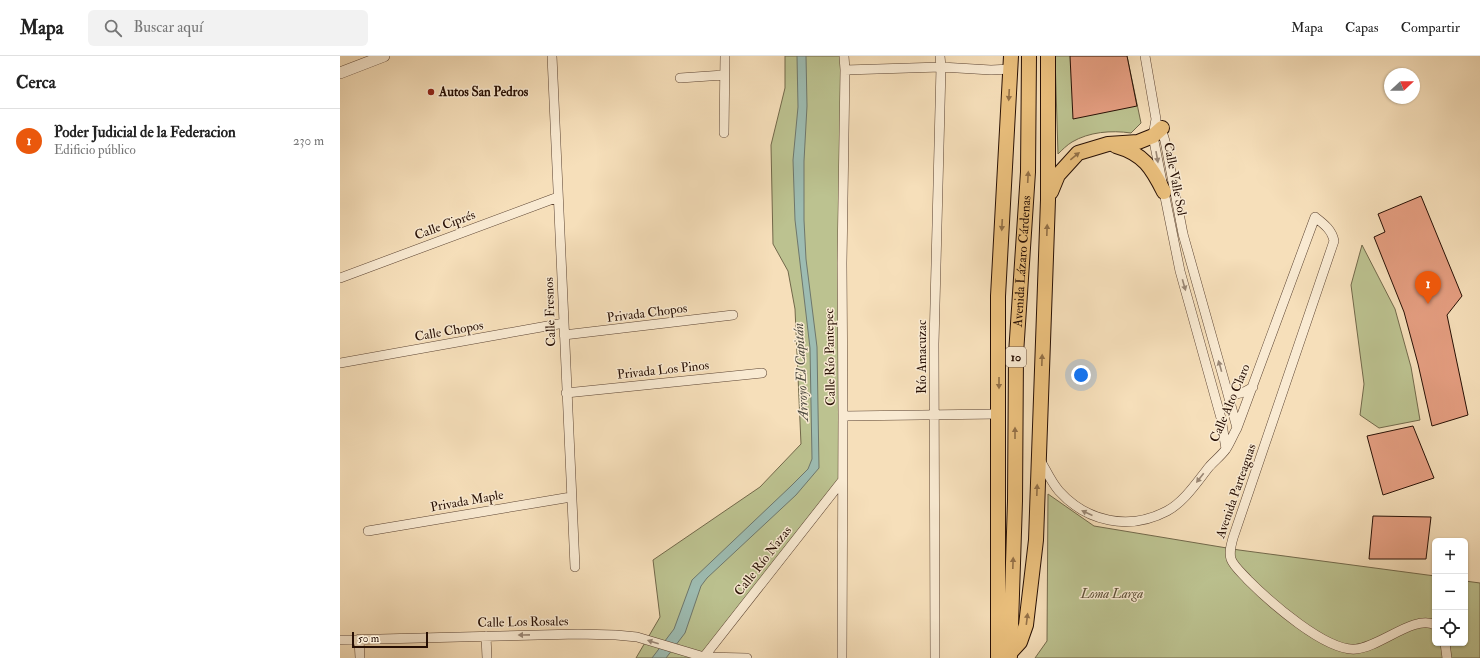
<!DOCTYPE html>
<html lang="es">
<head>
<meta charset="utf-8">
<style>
  :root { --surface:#fff; --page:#f2f2f2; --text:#222; --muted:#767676; --line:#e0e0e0; --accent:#ea580c }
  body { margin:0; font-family:"IM FELL Double Pica",serif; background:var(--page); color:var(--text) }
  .controls { position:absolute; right:12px; bottom:12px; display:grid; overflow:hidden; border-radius:6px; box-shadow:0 1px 3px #0004 }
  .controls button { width:36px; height:36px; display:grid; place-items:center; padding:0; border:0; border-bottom:1px solid var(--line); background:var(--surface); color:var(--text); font:20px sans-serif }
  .compass { position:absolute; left:1044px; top:12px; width:36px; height:36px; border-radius:50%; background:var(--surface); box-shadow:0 1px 3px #0004; rotate:68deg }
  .scale { position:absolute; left:12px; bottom:10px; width:76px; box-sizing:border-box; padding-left:4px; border:2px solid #270f04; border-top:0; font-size:11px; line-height:14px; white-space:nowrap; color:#270f04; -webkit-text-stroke:3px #f9ead2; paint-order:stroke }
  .you { position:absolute; left:741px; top:319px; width:14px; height:14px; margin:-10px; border:3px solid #fff; border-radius:50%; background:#1a73e8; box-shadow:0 0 0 6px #1a73e833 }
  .badge { display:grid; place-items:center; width:26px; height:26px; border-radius:50%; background:var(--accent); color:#fff; font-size:13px; font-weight:700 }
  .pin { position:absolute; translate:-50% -33px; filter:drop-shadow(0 1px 2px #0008) }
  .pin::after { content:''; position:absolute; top:21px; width:14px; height:12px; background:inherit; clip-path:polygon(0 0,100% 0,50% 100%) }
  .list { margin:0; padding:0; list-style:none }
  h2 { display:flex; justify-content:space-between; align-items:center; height:52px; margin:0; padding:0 16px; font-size:17px }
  h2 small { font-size:13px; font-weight:400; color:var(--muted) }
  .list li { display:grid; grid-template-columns:26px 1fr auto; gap:12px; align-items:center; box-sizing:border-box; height:64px; padding:0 16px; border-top:1px solid var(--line) }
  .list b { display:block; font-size:15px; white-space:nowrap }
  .list p { margin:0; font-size:13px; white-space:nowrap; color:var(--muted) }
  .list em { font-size:13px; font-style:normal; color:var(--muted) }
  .icon { flex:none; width:22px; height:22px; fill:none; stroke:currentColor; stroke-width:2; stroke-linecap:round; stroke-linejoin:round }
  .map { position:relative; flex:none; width:1140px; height:602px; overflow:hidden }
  header { display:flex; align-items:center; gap:24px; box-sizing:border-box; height:56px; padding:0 20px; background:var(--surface); border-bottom:1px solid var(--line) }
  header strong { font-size:19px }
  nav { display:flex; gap:22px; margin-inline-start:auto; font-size:14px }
  .search { width:280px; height:36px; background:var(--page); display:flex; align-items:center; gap:10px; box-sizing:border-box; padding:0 14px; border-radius:6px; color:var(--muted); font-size:15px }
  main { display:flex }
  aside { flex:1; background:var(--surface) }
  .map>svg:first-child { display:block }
  .green { fill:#bcc290; stroke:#72684a }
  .water { fill:#9dbcb2; stroke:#6e776c }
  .building { fill:#e59e81; stroke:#270f04 }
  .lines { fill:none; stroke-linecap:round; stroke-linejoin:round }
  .minor-casing { stroke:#5b4332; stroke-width:10 }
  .tertiary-casing { stroke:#5b4332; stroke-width:12 }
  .trunk-casing { stroke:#270f04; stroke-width:16 }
  .minor { stroke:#f9ead2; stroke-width:9 }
  .tertiary { stroke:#f9ead2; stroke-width:11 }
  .trunk { stroke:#ebc07d; stroke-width:14 }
  .oneway { fill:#937047 }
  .oneway2 { fill:#9a8775 }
  .poi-dot { fill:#8f2418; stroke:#f9ead2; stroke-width:1.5 }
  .labels { text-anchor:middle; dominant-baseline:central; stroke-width:3; stroke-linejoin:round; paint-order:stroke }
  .shield { fill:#f9ead2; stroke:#665142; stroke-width:1 }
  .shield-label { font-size:12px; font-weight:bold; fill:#270f04 }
  .poi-label { font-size:13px; font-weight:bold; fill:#270f04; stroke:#f9ead2; text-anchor:start }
  .street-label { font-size:13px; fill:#270f04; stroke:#f9ead2 }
  .park-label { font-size:13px; font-style:italic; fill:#5b4e35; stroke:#f9ead2 }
  .water-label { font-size:14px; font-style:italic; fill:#504c41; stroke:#f9ead2 }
</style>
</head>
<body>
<header>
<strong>Mapa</strong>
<div class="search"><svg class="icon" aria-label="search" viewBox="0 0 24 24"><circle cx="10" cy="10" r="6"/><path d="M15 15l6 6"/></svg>Buscar aquí</div>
<nav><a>Mapa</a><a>Capas</a><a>Compartir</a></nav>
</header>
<main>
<aside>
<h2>Cerca<small></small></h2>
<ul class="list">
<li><span class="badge">1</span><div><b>Poder Judicial de la Federacion</b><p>Edificio público</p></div><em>230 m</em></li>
</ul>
</aside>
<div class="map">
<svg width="1140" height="602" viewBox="0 0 1140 602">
  <rect width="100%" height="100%" fill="#f6dfba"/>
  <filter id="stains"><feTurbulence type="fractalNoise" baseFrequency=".005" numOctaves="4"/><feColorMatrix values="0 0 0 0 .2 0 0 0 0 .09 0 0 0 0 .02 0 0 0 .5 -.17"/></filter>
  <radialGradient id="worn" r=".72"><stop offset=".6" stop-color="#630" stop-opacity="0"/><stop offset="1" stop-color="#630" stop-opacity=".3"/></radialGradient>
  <path class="green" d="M445 0H504L502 425 363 602H296L320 561 313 504 420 431 461 388 455 253 448 215 433 188 431 89 445 32Z
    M715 0H787L801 67 791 77C771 74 749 76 732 86 727 89 722 94 718 98Z
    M1022 189 1055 253 1071 311 1080 364 1039 372 1020 359 1024 328 1011 229Z
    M708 438 754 470 899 494 1095 520V587H1125V525L1140 527V602H695L707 585Z"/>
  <path class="water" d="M457 0H466L467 50 464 105V164L466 203 477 291 479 412 456 439 367 522 361 530 345 577 326 602H312L334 573 352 524 451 430 468 413 472 403 470 292 455 164 453 104 458 51Z"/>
  <path class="building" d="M730 0H787L797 50 733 63Z
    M1081 140 1122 240 1107 259 1128 359 1092 370 1078 308 1064 256 1034 181 1045 176 1038 158Z
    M1073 370 1094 422 1043 439 1027 380Z
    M1033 460 1091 461 1086 503H1029Z"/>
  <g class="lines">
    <g class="minor-casing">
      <path id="minor" d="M212 0 235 511
        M805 0 816 63 813 80 824 136 840 215 881 362 886 393
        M505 14 601 11 651 14 671 13
        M340 22 384 19
        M820 69 825 85 843 178 886 331C897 341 901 338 913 331
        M384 77 385 0
        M0 222 218 141
        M224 279 393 259
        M0 307 224 267
        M886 331 897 372
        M226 337 422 317
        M503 360 659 358
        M700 404C706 414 711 426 719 435 747 466 789 475 827 455 844 446 857 426 869 411 874 405 881 400 886 393 890 387 893 379 897 372L975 161C984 168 992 174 994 185L893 482C891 489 889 496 891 503 894 511 903 518 908 524 929 545 986 596 1016 593 1040 591 1075 558 1095 569
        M28 475 231 441
        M146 580 147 602
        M19 583 20 602
        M0 584 238 578 276 579 297 581 364 601 407 602
        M1105 587 1107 602
        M363 602 502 425
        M502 602 503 360 502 207 505 14 504 0
        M595 602 594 288 601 11 600 0"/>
    </g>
    <g class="tertiary-casing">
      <path id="tertiary" d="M0 17 44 0"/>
    </g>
    <g class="trunk-casing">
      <g id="trunk">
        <path d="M776 90C804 98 812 112 824 136"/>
        <path d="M711 136 718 119 738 97 768 88 798 86 813 80 822 72"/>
        <path d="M670 597 680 586 686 569 696 484 708 144V0"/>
        <path id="s1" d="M670 600 675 445 676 298 688 116 689 0"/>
        <path d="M658 602V240L671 0"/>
      </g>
    </g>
    <use href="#minor" class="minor"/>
    <use href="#tertiary" class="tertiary"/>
    <use href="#trunk" class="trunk"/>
  </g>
  <defs><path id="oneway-solid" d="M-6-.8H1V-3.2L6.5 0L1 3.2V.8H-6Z"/></defs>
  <g class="oneway">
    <use href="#oneway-solid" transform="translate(669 39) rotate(93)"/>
    <use href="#oneway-solid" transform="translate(735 100) rotate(-39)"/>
    <use href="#oneway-solid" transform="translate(688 121) rotate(-87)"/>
    <use href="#oneway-solid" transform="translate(662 169) rotate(93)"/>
    <use href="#oneway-solid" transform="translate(707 174) rotate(-88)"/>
    <use href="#oneway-solid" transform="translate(702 304) rotate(-88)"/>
    <use href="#oneway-solid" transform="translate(659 327) rotate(90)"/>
    <use href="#oneway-solid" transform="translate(675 377) rotate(-90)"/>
    <use href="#oneway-solid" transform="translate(697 434) rotate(-88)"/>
    <use href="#oneway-solid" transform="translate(673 507) rotate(-88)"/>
    <use href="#oneway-solid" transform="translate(687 563) rotate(-83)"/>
  </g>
  <g class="oneway2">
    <use href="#oneway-solid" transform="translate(817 101) rotate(80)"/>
    <use href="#oneway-solid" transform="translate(844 229) rotate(74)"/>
    <use href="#oneway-solid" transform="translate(880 310) rotate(-106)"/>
    <use href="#oneway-solid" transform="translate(860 422) rotate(128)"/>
    <use href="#oneway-solid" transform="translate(747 457) rotate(-156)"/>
    <use href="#oneway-solid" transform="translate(184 579) rotate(179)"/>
    <use href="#oneway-solid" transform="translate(313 586) rotate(-163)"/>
  </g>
  <circle class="poi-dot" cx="91" cy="36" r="4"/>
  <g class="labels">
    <rect class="shield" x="666" y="291" width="20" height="20" rx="3"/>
    <g class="shield-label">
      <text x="676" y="301">10</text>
    </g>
    <g class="poi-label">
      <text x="99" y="36">Autos San Pedros</text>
    </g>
    <g class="street-label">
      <text transform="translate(835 123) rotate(79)">Calle Valle Sol</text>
      <text transform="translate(105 169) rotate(-20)">Calle Ciprés</text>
      <text stroke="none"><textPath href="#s1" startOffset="395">Avenida Lázaro Cárdenas</textPath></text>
      <text transform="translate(210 256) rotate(-92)">Calle Fresnos</text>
      <text transform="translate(307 257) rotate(-7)">Privada Chopos</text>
      <text transform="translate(109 275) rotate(-10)">Calle Chopos</text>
      <text transform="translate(490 301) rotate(-91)">Calle Río Pantepec</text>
      <text transform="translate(582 301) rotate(-90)">Río Amacuzac</text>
      <text transform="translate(323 314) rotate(-6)">Privada Los Pinos</text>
      <text transform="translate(890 347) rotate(-67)">Calle Alto Claro</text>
      <text transform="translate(896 435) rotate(-71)">Avenida Parteaguas</text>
      <text transform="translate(127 445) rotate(-10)">Privada Maple</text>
      <text transform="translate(423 505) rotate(-52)">Calle Río Nazas</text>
      <text transform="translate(183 566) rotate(-1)">Calle Los Rosales</text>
    </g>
    <g class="park-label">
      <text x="772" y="538">Loma Larga</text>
    </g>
    <g class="water-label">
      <text transform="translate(461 316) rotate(-93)">Arroyo El Capitán</text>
    </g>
  </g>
  <rect width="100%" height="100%" filter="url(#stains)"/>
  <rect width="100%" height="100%" fill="url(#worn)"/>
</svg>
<div class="controls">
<button>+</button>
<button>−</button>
<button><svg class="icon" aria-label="locate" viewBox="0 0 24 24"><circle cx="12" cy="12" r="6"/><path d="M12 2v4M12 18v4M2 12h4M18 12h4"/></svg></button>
</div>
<svg class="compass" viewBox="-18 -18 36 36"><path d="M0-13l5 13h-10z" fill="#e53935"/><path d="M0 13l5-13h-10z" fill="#767676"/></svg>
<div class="scale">50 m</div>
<div class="you"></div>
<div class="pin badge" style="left:1088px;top:248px">1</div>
</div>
</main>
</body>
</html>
